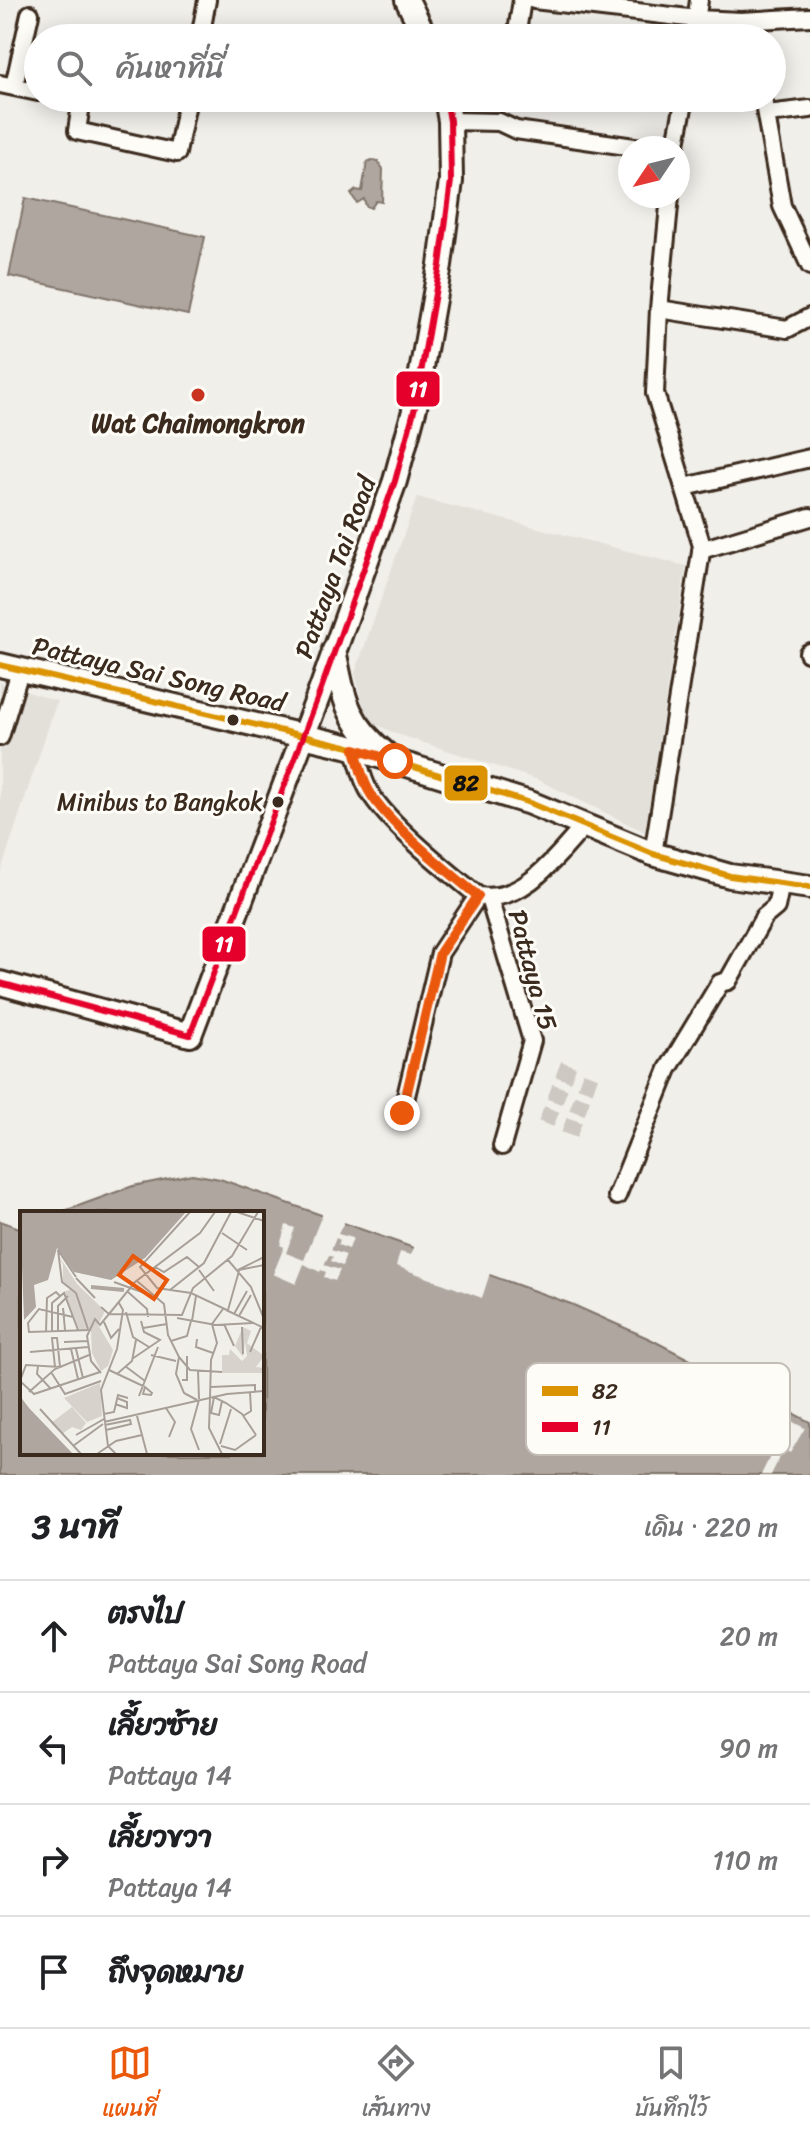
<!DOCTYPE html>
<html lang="th">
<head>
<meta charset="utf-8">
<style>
  :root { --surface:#fff; --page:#f6f6f6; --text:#202124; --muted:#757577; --line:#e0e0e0; --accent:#ea580c }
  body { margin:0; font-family:Sriracha,"Playpen Sans Thai",sans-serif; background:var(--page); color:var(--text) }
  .compass { position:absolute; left:618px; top:136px; width:72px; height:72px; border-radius:50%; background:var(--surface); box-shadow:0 4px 20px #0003; rotate:235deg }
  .stop { position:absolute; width:24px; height:24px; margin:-18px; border:6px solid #ea580c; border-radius:50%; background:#fff }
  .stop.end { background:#ea580c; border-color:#fff; box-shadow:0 2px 8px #0008 }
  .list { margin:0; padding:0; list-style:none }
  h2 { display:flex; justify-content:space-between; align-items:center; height:104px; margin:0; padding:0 32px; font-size:34px }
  h2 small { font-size:26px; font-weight:400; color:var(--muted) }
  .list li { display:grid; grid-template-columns:52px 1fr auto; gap:24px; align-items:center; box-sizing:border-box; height:112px; padding:0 32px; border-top:2px solid var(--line) }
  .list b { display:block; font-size:30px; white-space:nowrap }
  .list p { margin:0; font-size:26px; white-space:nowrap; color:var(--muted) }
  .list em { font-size:26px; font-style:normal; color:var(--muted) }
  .icon { flex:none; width:44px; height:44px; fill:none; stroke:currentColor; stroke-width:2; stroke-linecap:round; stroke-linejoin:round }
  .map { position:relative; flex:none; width:810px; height:1475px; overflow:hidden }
  .search { position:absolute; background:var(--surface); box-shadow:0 4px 20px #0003; left:24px; right:24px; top:24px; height:88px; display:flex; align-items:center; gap:20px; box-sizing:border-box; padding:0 28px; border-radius:44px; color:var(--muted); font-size:30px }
  .sheet { height:552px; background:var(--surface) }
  nav { display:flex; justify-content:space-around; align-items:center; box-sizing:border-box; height:112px; border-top:2px solid var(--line); background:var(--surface); font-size:22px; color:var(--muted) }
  nav a { display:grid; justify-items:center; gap:4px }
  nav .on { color:var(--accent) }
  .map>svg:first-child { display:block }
  .built { fill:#e3e0da }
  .water { fill:#aea69f; stroke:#80746b; stroke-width:2 }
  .pier { fill:#f1efea }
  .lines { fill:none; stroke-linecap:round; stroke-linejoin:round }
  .minor-tunnel { stroke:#cdc8c1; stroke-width:16; stroke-dasharray:16 8; stroke-linecap:butt }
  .minor-casing { stroke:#3b2a1e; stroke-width:22 }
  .major-casing { stroke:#3b2a1e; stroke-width:28 }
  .minor { stroke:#fdfcf7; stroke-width:16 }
  .major { stroke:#fdfcf7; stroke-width:22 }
  .bus-1-casing { stroke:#fdfcf7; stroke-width:12 }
  .bus-2-casing { stroke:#fdfcf7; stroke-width:12 }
  .bus-1 { stroke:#db9304; stroke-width:6 }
  .bus-2 { stroke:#e4002b; stroke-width:6 }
  .route { stroke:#ea580c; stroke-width:10 }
  .poi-dot { fill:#c8321e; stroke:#fdfcf7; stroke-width:3 }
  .bus-dot { fill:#3b2a1e; stroke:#fdfcf7; stroke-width:3 }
  .labels { text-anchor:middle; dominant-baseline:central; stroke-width:6; stroke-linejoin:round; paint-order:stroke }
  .bus-label { font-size:24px; fill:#3b2a1e; stroke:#fdfcf7; text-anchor:end }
  .poi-label { font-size:26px; font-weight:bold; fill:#3b2a1e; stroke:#fdfcf7 }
  .street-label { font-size:26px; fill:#3b2a1e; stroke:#fdfcf7 }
  .inset-river { fill:none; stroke:#aea69f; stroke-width:4 }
  .inset-road { fill:none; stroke:#a8a098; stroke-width:2 }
  .view { fill:#e8590c; fill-opacity:0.15; stroke:#e8590c; stroke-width:4 }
  .inset-edge { fill:none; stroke:#3b2a1e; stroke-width:4 }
  .key { fill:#fdfcf7; stroke:#c3bdb6; stroke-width:2 }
  .key-label { font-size:22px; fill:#3b2a1e }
  .line-badge { stroke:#fdfcf7; stroke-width:3 }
  .badge-label { font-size:22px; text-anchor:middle; font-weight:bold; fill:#fff }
  .pale-badge-label { font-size:22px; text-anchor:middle; font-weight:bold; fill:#111 }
</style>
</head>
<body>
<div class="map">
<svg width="810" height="1475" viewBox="0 0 810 1475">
  <rect width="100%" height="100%" fill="#f1efea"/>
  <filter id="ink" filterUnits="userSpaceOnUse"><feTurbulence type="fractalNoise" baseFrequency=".0125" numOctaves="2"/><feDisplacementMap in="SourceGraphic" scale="16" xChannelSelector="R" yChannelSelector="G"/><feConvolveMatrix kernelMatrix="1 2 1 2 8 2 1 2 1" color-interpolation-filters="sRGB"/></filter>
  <g filter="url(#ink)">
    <path class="built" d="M417 497 686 566 645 832 538 780 394 733 375 724 365 715 355 673Z
      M0 683 57 701 0 874Z"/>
    <path class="water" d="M372 160 378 161 383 169 382 202 376 201 371 208 366 206 364 199 357 203 351 194 356 190 362 191 367 162Z
      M25 198 205 237 188 315 9 276Z
      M192 1174 220 1179 571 1304 650 1339 810 1422V1475H0V1221L22 1229V1453H262V1213H59L133 1186Z"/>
    <path class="pier" d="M323 1212 345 1220 338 1234 353 1238 349 1249 338 1245 340 1240 336 1238 331 1250 346 1255 342 1266 331 1261 333 1257 329 1255 324 1265 340 1270 335 1281 324 1277 326 1272 321 1270 320 1272 304 1264 296 1284 273 1274 284 1247 280 1245 286 1225 295 1228 286 1253 304 1260Z
      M415 1245 490 1273 482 1298 396 1266 400 1252 411 1255Z
      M753 1402 805 1428 790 1453 784 1449 771 1475H761L776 1444 772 1440 774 1435 744 1420Z"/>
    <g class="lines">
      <path class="minor-tunnel" d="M546 1124 569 1063
        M569 1135 591 1073"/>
      <g class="minor-casing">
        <path id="minor" d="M534 0 697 19 741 21 810 17
          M200 38 207 0
          M516 38 522 0
          M694 38 699 0
          M0 84 38 92
          M14 86 30 14
          M60 98 81 103
          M82 98 77 131 177 153 188 98
          M763 98 782 206 810 266
          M767 114 810 109
          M450 121 499 122 516 130 641 148
          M675 148 685 98
          M659 309 787 329 810 317
          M685 487 810 458
          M701 550 810 517
          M808 653 810 652
          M0 737 20 671
          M355 749C358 761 361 774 366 785 380 818 449 872 478 896
          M653 854 702 546 655 393 659 309 670 196
          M479 896C524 904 558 854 585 825
          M489 898 532 1041 502 1146
          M402 1113 440 953 478 896
          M617 1196 668 1069 720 983 728 981 764 917 776 907 781 883"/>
      </g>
      <g class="major-casing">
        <path id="major" d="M407 0 426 38
          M334 650C344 699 346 722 387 755
          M0 665 346 746 530 803 653 854 730 876 810 887
          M0 983 190 1035 321 689 395 481 415 407 440 265 451 181 450 121 446 98"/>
      </g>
      <use href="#minor" class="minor"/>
      <use href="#major" class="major"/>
      <g class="bus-1-casing">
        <path id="bus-1" d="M0 665 346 746 530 803 653 854 730 876 810 887"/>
      </g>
      <g class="bus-2-casing">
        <path id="bus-2" d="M0 983 190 1035 321 689 395 481 415 407 440 265 451 181 450 121 446 98"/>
      </g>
      <use href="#bus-1" class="bus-1"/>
      <use href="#bus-2" class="bus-2"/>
    </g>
  </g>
  <g class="lines" filter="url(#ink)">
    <path class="route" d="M395 761 355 749C358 761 361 774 366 785 380 818 449 872 478 896L440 953 402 1113"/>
  </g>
  <circle class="poi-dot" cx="198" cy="395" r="8"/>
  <g class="bus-dot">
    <circle cx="233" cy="720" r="7"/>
    <circle cx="278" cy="802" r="7"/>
  </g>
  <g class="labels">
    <g class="bus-label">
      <text x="263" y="802">Minibus to Bangkok</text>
    </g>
    <g class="poi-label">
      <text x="198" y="423">Wat Chaimongkron</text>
    </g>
    <g class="street-label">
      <text transform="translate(335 567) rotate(-70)">Pattaya Tai Road</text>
      <text transform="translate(159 674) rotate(13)">Pattaya Sai Song Road</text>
      <text transform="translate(533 970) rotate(75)">Pattaya 15</text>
    </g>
  </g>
  <g transform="translate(20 1211)">
    <rect width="244" height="244" fill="#f1efea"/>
    <path d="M37 42 57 73 85 100 78 114 93 139 88 155 81 160 72 142 71 120 59 119 52 104 44 81 51 78 43 71V53ZM223 116 231 120 227 132 244 145 236 156 244 157V162H202V144H209L210 138 222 150 227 145 225 131 223 146 215 135ZM80 172 82 205 67 211 44 187ZM52 196 66 212 61 219 52 216 42 223 31 212Z" fill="#d7d2cc"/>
    <path d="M0 1H166L125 47 91 69 54 61 37 37 28 69 14 74 16 96 4 109ZM0 185 9 197 53 243H0Z" fill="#aea69f"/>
    <path class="inset-river" d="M57 1 78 42M0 12 37 7 53 13 76 37 78 47M71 76 104 79"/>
    <path class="inset-road" d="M170 1 120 56 137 77 171 82 209 100M217 1 244 10M202 22 227 39M208 49 231 76 244 108M135 56 144 61 167 46 179 56M179 59 194 80M218 59 244 46M219 59 244 54M56 66 38 39 42 71 56 82M56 67 75 87M117 70 144 93 148 124 159 146 156 163 164 182 177 189M94 71 133 85M150 79 184 52 211 1M108 81 127 98 128 106M56 82 68 118M206 99 244 117M208 99 219 60M106 101 113 126 129 136M89 103 162 104 173 77 212 45 238 1M89 103 115 71 180 22 195 1M214 103 227 80M44 105 43 97 45 119M219 105 231 84M53 106 19 98 8 112 9 121 71 119M157 107 196 114 233 112M172 110 176 85M84 111 91 127 99 118M204 113 214 135M222 116 223 143M123 117 147 113M26 121 27 87 36 81 40 85M32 121V92L44 82 58 119M38 121V95L48 85M177 128 176 136 193 142M151 130 167 125 171 110M44 131 68 130M51 138 58 168M56 138 63 167M10 141 68 136M230 141 241 116M131 144 156 150M159 146 170 159 202 161M112 148 140 129 124 121 121 110M18 155 17 163 31 178M105 155 125 170M35 156 32 127H37L40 156 6 154 0 170 14 183 80 161M89 159 123 175M178 160 179 188M31 161 45 183 81 170M81 162 71 150 67 125 75 108 80 114 89 103 81 96M97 163 112 150 116 129M162 169H167V145M125 176 132 182 131 184 123 183ZM191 176 235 174V181M9 181 35 158 69 144M119 185 138 136M190 187 191 149 197 132 192 113 203 98M190 187 189 217 202 243M179 189 171 218 179 239M202 190 199 204 191 202 194 186 206 192 222 203 236 224M95 193 107 197V191L97 187M146 197 155 211 149 226M20 198 61 243M84 203 94 201 98 184 108 187M117 205 127 243M223 205 231 200 230 181M84 211 207 183 244 180M85 214 110 209 111 213 86 219M56 224 84 208M200 233 211 198M53 235 83 213M201 235 215 239 236 224M77 243 96 230 122 224M96 243 88 235 81 179 97 138 103 99 99 92"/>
    <path class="view" d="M113 45 147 69 134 88 99 64Z"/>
    <rect width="244" height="244" class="inset-edge"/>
  </g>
  <rect x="526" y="1363" width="264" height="92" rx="12" class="key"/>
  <rect x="542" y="1386" width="36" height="10" fill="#db9304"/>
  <rect x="542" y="1422" width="36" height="10" fill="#e4002b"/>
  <g class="key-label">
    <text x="592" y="1399">82</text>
    <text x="592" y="1435">11</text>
  </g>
  <g class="line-badge">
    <rect x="395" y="370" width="46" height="38" rx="8" fill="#e4002b"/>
    <rect x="443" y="764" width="46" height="38" rx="8" fill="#db9304"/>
    <rect x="201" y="925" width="46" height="38" rx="8" fill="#e4002b"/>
  </g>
  <g class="badge-label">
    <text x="418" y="397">11</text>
    <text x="224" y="952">11</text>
  </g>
  <g class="pale-badge-label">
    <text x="466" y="791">82</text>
  </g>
</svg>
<svg class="compass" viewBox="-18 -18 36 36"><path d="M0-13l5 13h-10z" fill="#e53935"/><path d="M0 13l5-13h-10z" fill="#757577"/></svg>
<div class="stop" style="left:395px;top:761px"></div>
<div class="stop end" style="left:402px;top:1113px"></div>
<div class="search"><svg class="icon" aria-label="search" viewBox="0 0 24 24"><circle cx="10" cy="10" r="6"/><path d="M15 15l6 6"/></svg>ค้นหาที่นี่</div>
</div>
<section class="sheet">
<h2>3 นาที<small>เดิน · 220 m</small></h2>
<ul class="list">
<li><svg class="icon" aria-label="ahead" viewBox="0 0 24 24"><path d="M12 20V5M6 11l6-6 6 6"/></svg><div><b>ตรงไป</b><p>Pattaya Sai Song Road</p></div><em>20 m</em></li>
<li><svg class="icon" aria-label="left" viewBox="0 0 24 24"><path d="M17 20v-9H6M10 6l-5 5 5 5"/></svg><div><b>เลี้ยวซ้าย</b><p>Pattaya 14</p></div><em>90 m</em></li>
<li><svg class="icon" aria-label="right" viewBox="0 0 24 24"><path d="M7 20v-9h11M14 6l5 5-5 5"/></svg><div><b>เลี้ยวขวา</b><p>Pattaya 14</p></div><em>110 m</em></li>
<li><svg class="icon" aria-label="arrive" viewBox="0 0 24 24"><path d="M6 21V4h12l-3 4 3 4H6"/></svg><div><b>ถึงจุดหมาย</b></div></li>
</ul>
</section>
<nav>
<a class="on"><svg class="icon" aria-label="map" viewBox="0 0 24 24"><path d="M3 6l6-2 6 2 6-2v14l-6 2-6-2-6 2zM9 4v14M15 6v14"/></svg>แผนที่</a>
<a><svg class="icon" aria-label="directions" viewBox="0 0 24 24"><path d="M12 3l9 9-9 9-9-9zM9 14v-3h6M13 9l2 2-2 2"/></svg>เส้นทาง</a>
<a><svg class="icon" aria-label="saved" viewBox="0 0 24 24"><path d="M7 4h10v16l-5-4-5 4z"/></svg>บันทึกไว้</a>
</nav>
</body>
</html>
